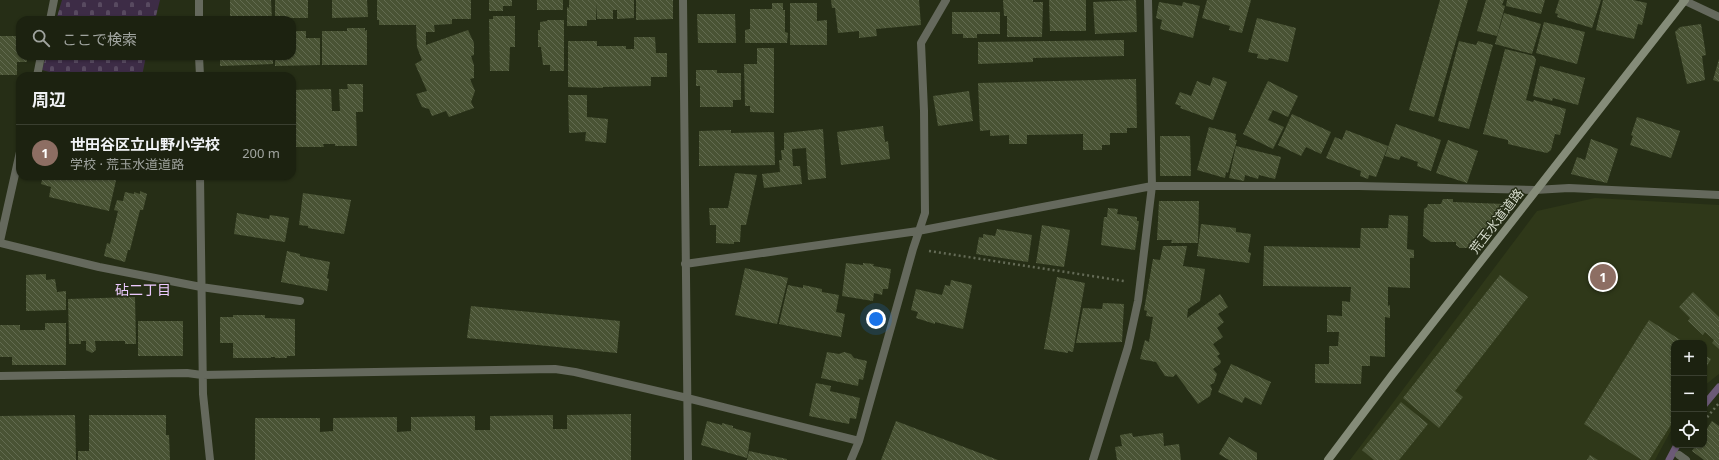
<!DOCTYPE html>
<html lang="ja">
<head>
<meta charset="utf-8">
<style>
  :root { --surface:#1c2210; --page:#292f1e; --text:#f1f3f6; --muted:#a0a49f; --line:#3a3f30; --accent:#d89af8 }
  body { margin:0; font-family:"Noto Sans","Noto Sans JP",sans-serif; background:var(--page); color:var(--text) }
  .controls { position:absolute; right:12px; bottom:12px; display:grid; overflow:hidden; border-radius:8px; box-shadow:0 1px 3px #0004 }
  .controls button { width:36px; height:36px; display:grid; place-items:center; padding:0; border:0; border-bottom:1px solid var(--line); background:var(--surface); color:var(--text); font:20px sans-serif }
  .you { position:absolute; left:876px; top:319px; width:14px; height:14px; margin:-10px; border:3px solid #fff; border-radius:50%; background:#1a73e8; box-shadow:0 0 0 6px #1a73e833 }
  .badge { display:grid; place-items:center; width:26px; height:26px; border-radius:50%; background:var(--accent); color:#fff; font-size:13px; font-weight:700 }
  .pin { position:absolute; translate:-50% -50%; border:2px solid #fff; box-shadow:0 1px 4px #0006 }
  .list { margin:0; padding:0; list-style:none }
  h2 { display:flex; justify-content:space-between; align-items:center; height:52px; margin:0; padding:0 16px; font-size:17px }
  h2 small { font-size:13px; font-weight:400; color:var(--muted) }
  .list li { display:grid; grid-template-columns:26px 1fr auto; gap:12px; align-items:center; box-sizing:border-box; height:56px; padding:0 16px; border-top:1px solid var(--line) }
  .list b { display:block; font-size:15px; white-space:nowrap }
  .list p { margin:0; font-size:13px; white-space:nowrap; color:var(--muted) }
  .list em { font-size:13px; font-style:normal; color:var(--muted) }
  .icon { flex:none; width:22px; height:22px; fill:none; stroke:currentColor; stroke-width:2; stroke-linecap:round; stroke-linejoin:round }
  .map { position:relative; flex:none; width:1719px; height:460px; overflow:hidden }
  .search { position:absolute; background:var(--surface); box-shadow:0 1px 3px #0004; left:16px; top:16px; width:280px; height:44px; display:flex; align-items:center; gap:10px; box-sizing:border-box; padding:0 14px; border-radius:12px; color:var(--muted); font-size:15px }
  .panel { position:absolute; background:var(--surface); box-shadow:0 1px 3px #0004; left:16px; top:72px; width:280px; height:108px; border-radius:12px }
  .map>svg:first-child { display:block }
  .built { fill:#2f3819 }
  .cemetery { fill:url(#cemetery-stones) }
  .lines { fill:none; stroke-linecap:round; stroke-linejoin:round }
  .stream { stroke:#6c5a77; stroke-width:7 }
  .building { fill:url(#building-back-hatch) }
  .path { stroke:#646b56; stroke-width:2.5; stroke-dasharray:2 3; stroke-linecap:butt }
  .service { stroke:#65695d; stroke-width:8 }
  .minor { stroke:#65695d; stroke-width:8 }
  .secondary { stroke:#858c79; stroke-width:8 }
  .labels { text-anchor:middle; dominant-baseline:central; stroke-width:3; stroke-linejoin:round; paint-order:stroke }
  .street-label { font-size:13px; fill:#d6dccd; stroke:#262e16 }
  .neighbourhood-label { font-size:14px; fill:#ebc9fe; stroke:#262e16 }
</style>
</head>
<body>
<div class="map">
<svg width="1719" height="460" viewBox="0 0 1719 460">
  <defs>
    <pattern id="cemetery-stones" width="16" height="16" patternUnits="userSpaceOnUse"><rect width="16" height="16" fill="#3d2c46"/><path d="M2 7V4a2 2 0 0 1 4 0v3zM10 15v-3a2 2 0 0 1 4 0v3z" fill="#584a60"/></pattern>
    <pattern id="building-back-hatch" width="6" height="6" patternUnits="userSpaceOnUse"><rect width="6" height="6" fill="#495334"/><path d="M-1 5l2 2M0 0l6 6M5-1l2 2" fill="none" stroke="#626b50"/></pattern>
  </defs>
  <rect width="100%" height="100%" fill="#262e16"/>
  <path class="built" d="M1595 198 1719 205V374L1704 386V343H1674V425L1655 460H1350L1537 211Z"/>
  <path class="cemetery" d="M62 0H160L155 20H56Z
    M46 56H146L142 76H64L42 70Z"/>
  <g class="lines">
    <path class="stream" d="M1704 405 1719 387
      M1669 460 1677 445"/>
  </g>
  <path class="building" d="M230 0H271L272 20H230Z
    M275 0H308V18H275Z
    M332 0H367L368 17 332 18Z
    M377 0H471V19H452V24L434 25 435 32H426V45L468 30 474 43V55L471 56 474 65V78L470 79 475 91 471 102 474 108 449 117 446 111 432 116 429 109 422 107 416 94 427 91 415 64 422 60 417 47 416 25H379V20H377Z
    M489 0H512V6H503V11H489Z
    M537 0H563V10H537Z
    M569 0H634V18L617 19V10H613V19H597L596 3V20H587V26H567V7L569 8Z
    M636 0H673V19L636 20Z
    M831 0H919L921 25 876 29 877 36 859 38V31L838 33 835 8H832Z
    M1003 0H1033V2H1043L1042 37H1007V16H1004Z
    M1049 0H1086V31H1050Z
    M1136 0 1137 32 1095 34 1093 2Z
    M1207 0H1251L1242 33 1229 30 1230 26 1202 18Z
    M1440 0H1468L1434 117 1409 110Z
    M1486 0H1504L1502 5 1505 6 1497 36 1477 31Z
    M1507 0H1545L1541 14 1506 6Z
    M1559 0H1601L1592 28 1557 17 1558 14 1555 13Z
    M1603 0H1633L1647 3 1642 25 1638 24 1634 39 1596 30Z
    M1159 2 1182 6 1183 2 1200 6 1193 38 1160 29 1162 20 1156 18Z
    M772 3H783V10H785V32L788 33 787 43H745V30L750 29V9H772Z
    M790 3H817V21L827 20V45H790Z
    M952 12H1000V34H977V38H963V34H952Z
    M1504 13 1541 24 1532 54 1495 44Z
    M697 14H735L736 43H698Z
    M493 16H515V47H510L509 71H490L489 19H493Z
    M1257 18 1296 28 1288 62 1269 58 1268 60 1257 58 1258 54 1248 52Z
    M547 20H564V71H550V65H543L541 47H538V30H540V22L547 21Z
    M1544 22 1585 32 1577 64 1536 53Z
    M1701 24 1706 55 1702 56 1705 80 1687 84 1675 32 1680 27Z
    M292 26H294V31H306V38H320V65L275 66V56H292Z
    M347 28H365V31L367 30V65H322V31H347Z
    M0 36H20V56H27V62H17V75H0Z
    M634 37H655L656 53H667V77H651V86L603 87V88L568 87V41H597V46H626V49H634Z
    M1124 40V56L1033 58V62L978 64V42Z
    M1459 41 1476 45 1478 41 1493 45 1469 129 1438 121Z
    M757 48H774V113L750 112V106H745L744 64H757Z
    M1505 49 1534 56 1536 60 1526 100 1533 102 1534 100 1566 109 1560 135 1555 134 1551 150 1547 153 1508 144V140L1483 134Z
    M220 56H273V64L220 66Z
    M1719 59V82L1713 80Z
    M1540 66 1585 78 1578 105 1553 98 1552 101 1533 96Z
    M696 70H717V73H741V100H733V107H700V86H696Z
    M1213 77 1227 82 1213 120 1180 108 1181 106 1175 104 1180 92 1191 96 1197 81 1210 86Z
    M1136 79 1137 128H1127V133H1110V145H1102V150H1083V134L1027 135V144H1009V135L990 136V130L980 131 978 83Z
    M1268 81 1298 96 1288 117 1273 110 1268 120 1284 127 1273 149 1243 134Z
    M347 84H363V112H356L357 146H335V144H323L324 147H292V90L331 89 332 111H340L339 89H348Z
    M969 91 973 121 938 126 933 96Z
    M568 95H587V117L608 119 606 143 585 141 586 132 569 133Z
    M1292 114 1331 132 1321 154 1306 147 1301 156 1278 145Z
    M1637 117 1680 131 1671 158 1630 145 1633 136 1631 135Z
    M1396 124 1441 140 1431 171 1417 166 1418 162 1401 156 1399 160 1385 156Z
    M883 126 885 142 888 141 890 159 841 165 837 132Z
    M1209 127 1236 134 1235 140H1237L1228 173 1226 172 1225 178 1197 170Z
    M823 129 826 178 808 180 806 148 792 149 793 166H800L802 184 764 188 762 174 780 172 779 160H782L781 150H784V133Z
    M731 130V133L774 132 775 165 699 166V131Z
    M1346 130 1388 146 1376 177 1369 175 1368 179 1360 176 1361 171 1326 158 1335 137 1342 140Z
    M1160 136H1190L1191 176H1160Z
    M1591 139 1618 149 1607 183 1571 174 1577 157 1585 160Z
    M1448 140 1478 151 1467 183 1436 173Z
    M1236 146 1281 157 1275 179 1259 175 1258 179 1245 175 1244 181 1229 178Z
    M735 173 757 175 746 225H741L740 242H734V244L716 243V225H710L709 208H728Z
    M43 176H117L109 211 49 197 51 187 41 184Z
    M140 191 147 194 143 210H140L130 250H128L125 262 104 256 107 243 110 244 118 211 114 210 117 200 123 201 125 192 134 194V192L140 194Z
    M303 193 351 200 344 234 308 228V226L299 225Z
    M1443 199H1453V202L1504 204V210L1482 238 1475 239 1473 248H1460L1456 245V242H1431L1423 236 1424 209 1427 207 1428 204H1441Z
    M1159 201H1199L1198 243H1171L1172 240H1157Z
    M1108 208 1118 209 1117 214 1137 217V221H1139L1135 250 1101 245 1104 217H1107Z
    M237 213 269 219 270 215 289 218 285 242 234 234Z
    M1389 215 1408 216 1407 249 1414 250V258H1410V288L1388 287V306L1390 305V318L1385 317V357L1370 356V366H1362L1361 384 1315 383V364H1329V346H1338L1339 332H1327V315L1342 316V301L1350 302 1351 287 1263 286 1264 246 1360 248 1361 228H1388Z
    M1201 224 1236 228V232L1251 234 1248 252 1251 253 1249 263 1197 256Z
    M1042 225 1070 230 1064 267 1036 263Z
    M997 229 1032 235 1028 262 976 254 979 237 983 238V234L995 236Z
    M1163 246H1187L1183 266 1205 269 1200 301 1188 309 1187 318 1220 294 1228 307 1218 314 1224 322 1217 328 1223 337 1213 344 1220 354 1217 356 1221 361 1220 364 1213 369 1217 374 1214 383 1210 385 1212 389 1210 396 1198 404 1176 374 1173 377 1165 376 1156 362 1140 359 1145 340 1149 342 1153 317 1146 316 1147 311 1144 310 1153 259 1160 260Z
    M287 251 300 254V256L330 262 327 278 329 279 327 291 281 282Z
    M846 263 863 265V263L874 264 873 266 891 269 888 289H883L882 295 874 293 873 301 842 296Z
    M745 268 788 278 777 324 735 315Z
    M46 274V280L55 279 57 292 66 291V310L26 311V275Z
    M1500 275 1528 297 1455 391 1463 397 1439 428 1403 398Z
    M1057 277 1085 283 1073 352 1068 351V353L1044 349Z
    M951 280 972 285 963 329 935 322V324L916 318 918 312 911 310 916 289 942 295 945 285 950 286Z
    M788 285 803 288V285L822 289V292L839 295 836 312 845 314 841 337 779 324Z
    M1693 292 1719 317V349L1712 343 1714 340 1705 332 1703 335 1688 321 1690 318 1679 307Z
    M135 297 136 344H125V341H95L96 350 92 353 86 350V341H81V344H69L68 299Z
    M1103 303 1124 304 1122 342 1076 343 1083 308 1102 309Z
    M471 306 620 321 617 353 467 338Z
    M233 315H265V318L295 319V356H287V358H275V357H271V358H233V343H220V317H233Z
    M1649 320 1685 343H1674V420L1649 460H1642L1584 424Z
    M138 321H183V356H138Z
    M45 323H66V365H12V357H0V325H20V330H45Z
    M827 352 839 354 844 352 851 354 854 358 867 361 863 380 859 379 858 386 821 378Z
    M1704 355 1711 359 1704 371Z
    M1231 364 1271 382 1261 405 1245 397 1242 403 1218 392Z
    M816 383 831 386 830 391 860 398 856 419 850 418 849 424 809 416Z
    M1401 402 1428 424 1399 460H1374L1362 450Z
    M631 414V460H255V418H320V432L333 431V418L397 417V432L411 431V417L475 416V430H490V416L553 415V429H567V415Z
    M75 415 76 460H0V416Z
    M89 415H166V435H169L170 460H78V451H89Z
    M707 421 722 425V423L733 426V428L751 433 747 458 701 445Z
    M896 421 998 460H881Z
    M1712 421 1719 426V460H1704L1692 451 1696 445H1704V433Z
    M1132 433 1133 437 1163 433 1164 446 1179 444 1181 460H1117L1115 447 1122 446 1120 435Z
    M1229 437 1257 453V460H1229L1219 454Z
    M749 451 787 459V460H747Z
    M1590 455 1598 460H1587Z"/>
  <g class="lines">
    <path class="path" d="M929 251 1124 281
      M1704 421 1719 403"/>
    <path class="service" d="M50 20 54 0
      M37 76 41 56
      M0 241 20 152
      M1679 455 1686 460"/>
    <path class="minor" d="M199 0V20
      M683 0 688 460
      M1683 0 1719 17
      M199 56 200 76
      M200 176 203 394 210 460
      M0 243 99 267 201 287 300 301
      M685 264 918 231 1152 186H1359L1535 190 1569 188 1719 195
      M0 376 187 373 202 375 555 369 575 372 687 398 859 441
      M851 460 859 441 913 249 925 213 924 111 921 43 946 0
      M1093 460 1128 347 1138 301 1152 186 1148 0"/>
    <path class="secondary" d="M1328 460 1392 375 1685 0"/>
  </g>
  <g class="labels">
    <g class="street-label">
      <text transform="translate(1496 221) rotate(-52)">荒玉水道道路</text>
    </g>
    <g class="neighbourhood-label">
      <text x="143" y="289">砧二丁目</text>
    </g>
  </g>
</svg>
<div class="controls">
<button>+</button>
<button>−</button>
<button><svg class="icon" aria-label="locate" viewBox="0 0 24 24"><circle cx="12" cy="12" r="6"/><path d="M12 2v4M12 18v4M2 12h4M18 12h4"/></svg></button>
</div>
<div class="you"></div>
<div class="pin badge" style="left:1603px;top:277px;background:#8d6e63">1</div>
<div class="search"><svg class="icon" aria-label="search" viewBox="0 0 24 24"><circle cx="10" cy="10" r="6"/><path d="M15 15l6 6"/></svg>ここで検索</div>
<section class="panel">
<h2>周辺<small></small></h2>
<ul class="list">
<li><span class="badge" style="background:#8d6e63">1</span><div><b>世田谷区立山野小学校</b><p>学校 · 荒玉水道道路</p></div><em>200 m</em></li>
</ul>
</section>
</div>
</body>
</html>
